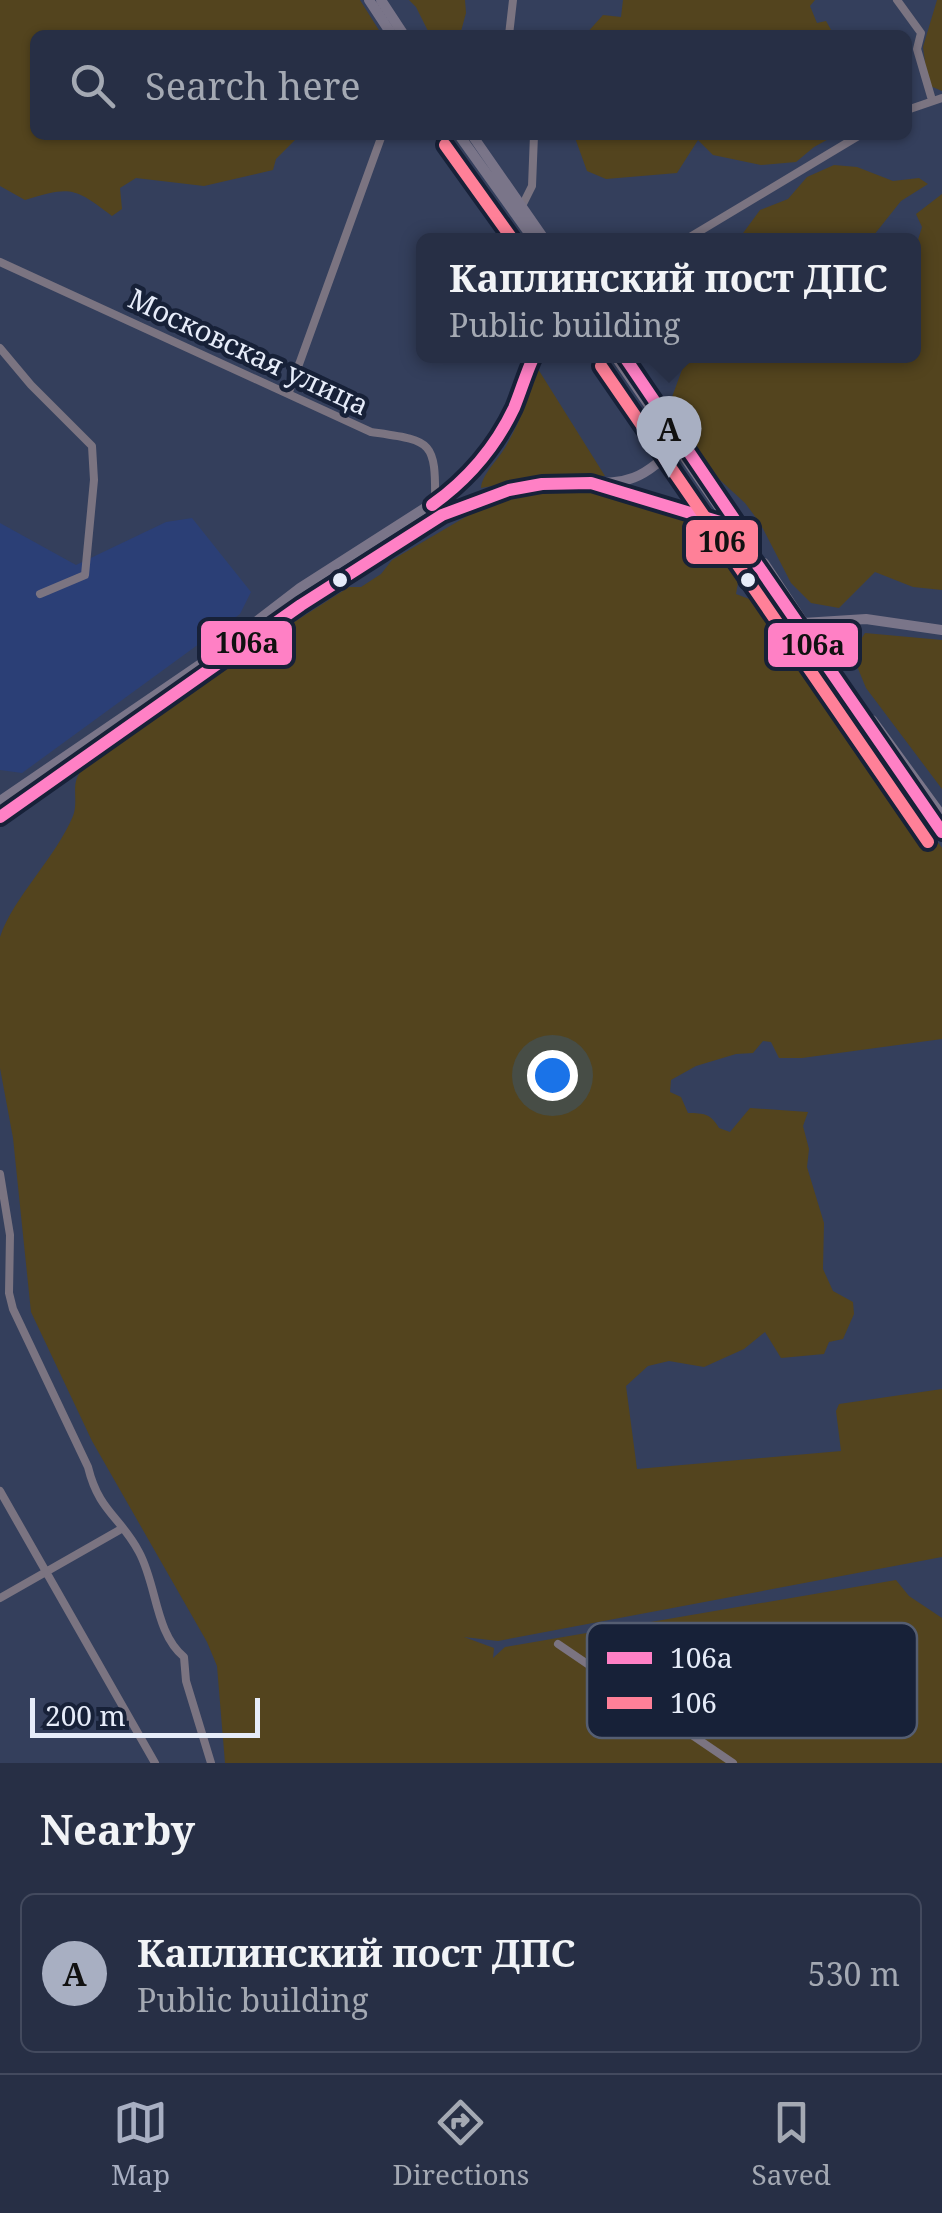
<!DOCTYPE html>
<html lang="en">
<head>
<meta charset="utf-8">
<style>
  :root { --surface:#272f45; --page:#2f374c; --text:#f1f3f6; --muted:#a4a9b3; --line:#434a5e; --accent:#a8afc2 }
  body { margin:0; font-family:"Noto Serif",serif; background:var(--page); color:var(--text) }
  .scale { position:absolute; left:30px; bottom:25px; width:230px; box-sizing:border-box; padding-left:10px; border:5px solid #e6ecf9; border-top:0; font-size:28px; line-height:35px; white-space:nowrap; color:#e6ecf9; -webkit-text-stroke:8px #172138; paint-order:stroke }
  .you { position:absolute; left:552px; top:1075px; width:35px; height:35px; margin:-25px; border:8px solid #fff; border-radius:50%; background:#1a73e8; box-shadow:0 0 0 15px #1a73e833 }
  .badge { display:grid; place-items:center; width:65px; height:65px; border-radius:50%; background:var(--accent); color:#111; font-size:32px; font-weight:700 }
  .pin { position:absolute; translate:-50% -82px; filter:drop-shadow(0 2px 5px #0008) }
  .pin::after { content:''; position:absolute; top:52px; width:35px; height:30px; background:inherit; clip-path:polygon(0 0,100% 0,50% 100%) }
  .popup { position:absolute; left:416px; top:233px; width:505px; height:130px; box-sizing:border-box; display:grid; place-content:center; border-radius:15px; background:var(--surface); filter:drop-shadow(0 2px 8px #0005); font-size:32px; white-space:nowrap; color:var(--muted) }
  .popup b { font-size:38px; color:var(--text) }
  .popup::after { content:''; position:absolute; left:50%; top:100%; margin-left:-20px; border:20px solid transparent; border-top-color:var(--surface) }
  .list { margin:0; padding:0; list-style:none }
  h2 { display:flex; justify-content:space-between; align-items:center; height:130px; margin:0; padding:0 40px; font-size:42px }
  h2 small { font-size:32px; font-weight:400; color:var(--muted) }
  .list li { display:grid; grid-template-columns:65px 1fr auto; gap:30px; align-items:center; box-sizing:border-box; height:160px; margin:0 20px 20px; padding:0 20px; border:2px solid var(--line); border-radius:15px }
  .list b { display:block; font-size:38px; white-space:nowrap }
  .list p { margin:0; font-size:32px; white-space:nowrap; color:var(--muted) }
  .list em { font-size:32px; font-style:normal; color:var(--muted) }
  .icon { flex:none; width:55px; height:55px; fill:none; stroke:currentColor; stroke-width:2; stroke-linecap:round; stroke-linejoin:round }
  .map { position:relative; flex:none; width:942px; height:1763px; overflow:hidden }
  .search { position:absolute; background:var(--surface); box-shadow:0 2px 8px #0004; left:30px; right:30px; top:30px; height:110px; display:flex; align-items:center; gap:25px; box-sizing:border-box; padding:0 35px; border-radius:15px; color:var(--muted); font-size:38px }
  .sheet { height:310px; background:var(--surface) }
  nav { display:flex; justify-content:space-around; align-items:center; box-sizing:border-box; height:140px; border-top:2px solid var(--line); background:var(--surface); font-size:28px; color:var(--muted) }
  nav a { display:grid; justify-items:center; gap:5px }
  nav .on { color:var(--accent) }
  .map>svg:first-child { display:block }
  .built { fill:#2b3f76 }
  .green { fill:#53441e }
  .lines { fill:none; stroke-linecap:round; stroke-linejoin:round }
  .minor { stroke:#7b7481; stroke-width:8 }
  .major { stroke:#7a7589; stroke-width:10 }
  .bus-1-casing { stroke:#172138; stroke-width:20 }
  .bus-2-casing { stroke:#172138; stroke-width:20 }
  .bus-1 { stroke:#ff80c5; stroke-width:12 }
  .bus-2 { stroke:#ff8098; stroke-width:12 }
  .bus-dot { fill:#e6ecf9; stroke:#172138; stroke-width:4 }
  .labels { text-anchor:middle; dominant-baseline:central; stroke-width:9; stroke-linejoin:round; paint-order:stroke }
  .street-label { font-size:28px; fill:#e6ecf9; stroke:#172138 }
  .key { fill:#172138; stroke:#555e72; stroke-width:2.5 }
  .key-label { font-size:28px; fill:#e6ecf9 }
  .line-badge { stroke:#172138; stroke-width:4 }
  .pale-badge-label { font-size:28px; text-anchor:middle; font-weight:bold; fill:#111 }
</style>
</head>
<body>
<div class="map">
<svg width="942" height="1763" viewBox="0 0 942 1763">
  <rect width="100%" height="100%" fill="#343f5c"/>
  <path class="built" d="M192 518 251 592 240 614 22 773 0 770V523L76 565 166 522Z"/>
  <path class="green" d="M0 0H360L382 35H35V135H300L276 159 273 170 204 186 136 178 120 188 122 209 112 216C74 187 71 186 25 200L0 186Z
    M409 0H465L466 13 460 35H430L416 7Z
    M623 0H815L810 6 817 23 826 21 834 35H585L603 15 621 17Z
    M937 0H942V91L928 85 923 47Z
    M574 135H836L814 147 796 162 761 165 713 155 698 140 677 173 606 179 587 171Z
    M834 165 857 167 893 181 919 178 928 184 901 201 870 240H738L760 210 788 199 807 177Z
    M942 194V590L913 587 875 572 839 608 811 603 791 583 760 523 745 503 707 468 683 428 672 397 683 367 700 356H914V253L922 227 916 214Z
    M538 369 605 476 552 475 481 488C482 474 498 460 506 446 520 422 529 396 538 369Z
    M577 486 602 489 718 531 720 542H709L705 558H732L739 577 736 594 768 606 779 617 942 848V1039L802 1058H779L771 1042 763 1041 753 1053 736 1054 696 1066 671 1080 670 1092 681 1097 688 1113C704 1113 711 1114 719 1128L730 1132 750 1108 808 1112 803 1126 809 1149 807 1167 824 1223 823 1269 833 1291 853 1302 854 1314 843 1339 829 1342 824 1354 781 1358 765 1332 744 1349 704 1367 669 1361 648 1366 626 1386 637 1469 841 1451 836 1411 839 1404 942 1389V1557L498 1641 464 1637 494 1648 493 1658 505 1647 896 1580 909 1596 942 1618V1763H225L217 1666 207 1642 92 1441 31 1312 13 1138 0 1068V937C14 896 55 859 73 816 79 800 70 785 81 771L288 626 349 587H361L381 574 392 560 479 509 511 496Z
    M865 633 942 640V789L866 688 852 654Z
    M188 678H192L0 811V806Z"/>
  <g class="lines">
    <path class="minor" d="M897 0 921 33 917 49 932 100
      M509 35 513 0
      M907 110 942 98
      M522 206 532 186 534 135
      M685 240 860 135
      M0 262 371 432C431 441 436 439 435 502
      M0 348 31 385 92 446 94 480 85 575 40 594
      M289 392 382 135
      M0 1174 10 1235 9 1293 13 1309 88 1467C99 1512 120 1516 139 1552 157 1585 155 1633 184 1657L186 1681 211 1763
      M0 1491 155 1763
      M0 1598 123 1528
      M558 1644 733 1763"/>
    <path class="major" d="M369 0 392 35
      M381 0 404 35
      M459 135 534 240
      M472 135 545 240
      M615 356 942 832
      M624 356 727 508
      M606 488 729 524
      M764 563 813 637
      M803 623 866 619 942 630
      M872 720 942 816
      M0 801 201 664 300 588 464 483 502 429 519 397 533 356
      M0 817C71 769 143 721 212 670 286 616 361 557 444 514 475 498 510 487 545 484 612 477 629 499 681 440"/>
    <g class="bus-1-casing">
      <path id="bus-1" d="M624 356 745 535
        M432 505C467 480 495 448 514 408 521 391 526 373 534 356
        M0 817 301 605 442 515 509 490 542 484 591 483 730 525 942 832"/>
    </g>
    <g class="bus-2-casing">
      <path id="bus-2" d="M445 145 513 240
        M601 366 928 842"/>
    </g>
    <use href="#bus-1" class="bus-1"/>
    <use href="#bus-2" class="bus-2"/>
  </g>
  <g class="bus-dot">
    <circle cx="340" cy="580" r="9"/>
    <circle cx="748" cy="580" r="9"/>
  </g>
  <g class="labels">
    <g class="street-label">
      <text transform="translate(249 351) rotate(25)">Московская улица</text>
    </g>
  </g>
  <rect x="587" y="1623" width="330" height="115" rx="15" class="key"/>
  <rect x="607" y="1652" width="45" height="12" fill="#ff80c5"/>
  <rect x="607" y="1697" width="45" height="12" fill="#ff8098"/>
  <g class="key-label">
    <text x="670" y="1668">106а</text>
    <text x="670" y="1713">106</text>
  </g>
  <g class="line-badge">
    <rect x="684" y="518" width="76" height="48" rx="10" fill="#ff8098"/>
    <rect x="199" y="619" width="95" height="48" rx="10" fill="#ff80c5"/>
    <rect x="766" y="621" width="94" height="48" rx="10" fill="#ff80c5"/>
  </g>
  <g class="pale-badge-label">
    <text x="722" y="552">106</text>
    <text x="247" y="653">106а</text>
    <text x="813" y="655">106а</text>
  </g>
</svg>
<div class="scale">200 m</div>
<div class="you"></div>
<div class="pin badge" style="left:669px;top:478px">A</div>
<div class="popup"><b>Каплинский пост ДПС</b>Public building</div>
<div class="search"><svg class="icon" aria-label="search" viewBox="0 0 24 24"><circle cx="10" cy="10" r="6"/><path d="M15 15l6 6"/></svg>Search here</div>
</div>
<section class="sheet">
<h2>Nearby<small></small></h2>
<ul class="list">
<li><span class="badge">A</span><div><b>Каплинский пост ДПС</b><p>Public building</p></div><em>530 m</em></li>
</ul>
</section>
<nav>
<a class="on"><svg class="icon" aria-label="map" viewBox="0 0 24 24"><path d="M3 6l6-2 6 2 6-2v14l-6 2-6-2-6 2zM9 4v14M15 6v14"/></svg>Map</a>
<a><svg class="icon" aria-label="directions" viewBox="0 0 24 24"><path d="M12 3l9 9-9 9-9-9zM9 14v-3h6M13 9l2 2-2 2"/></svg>Directions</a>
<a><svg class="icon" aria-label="saved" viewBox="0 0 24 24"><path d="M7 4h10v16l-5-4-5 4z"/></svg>Saved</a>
</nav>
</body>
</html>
